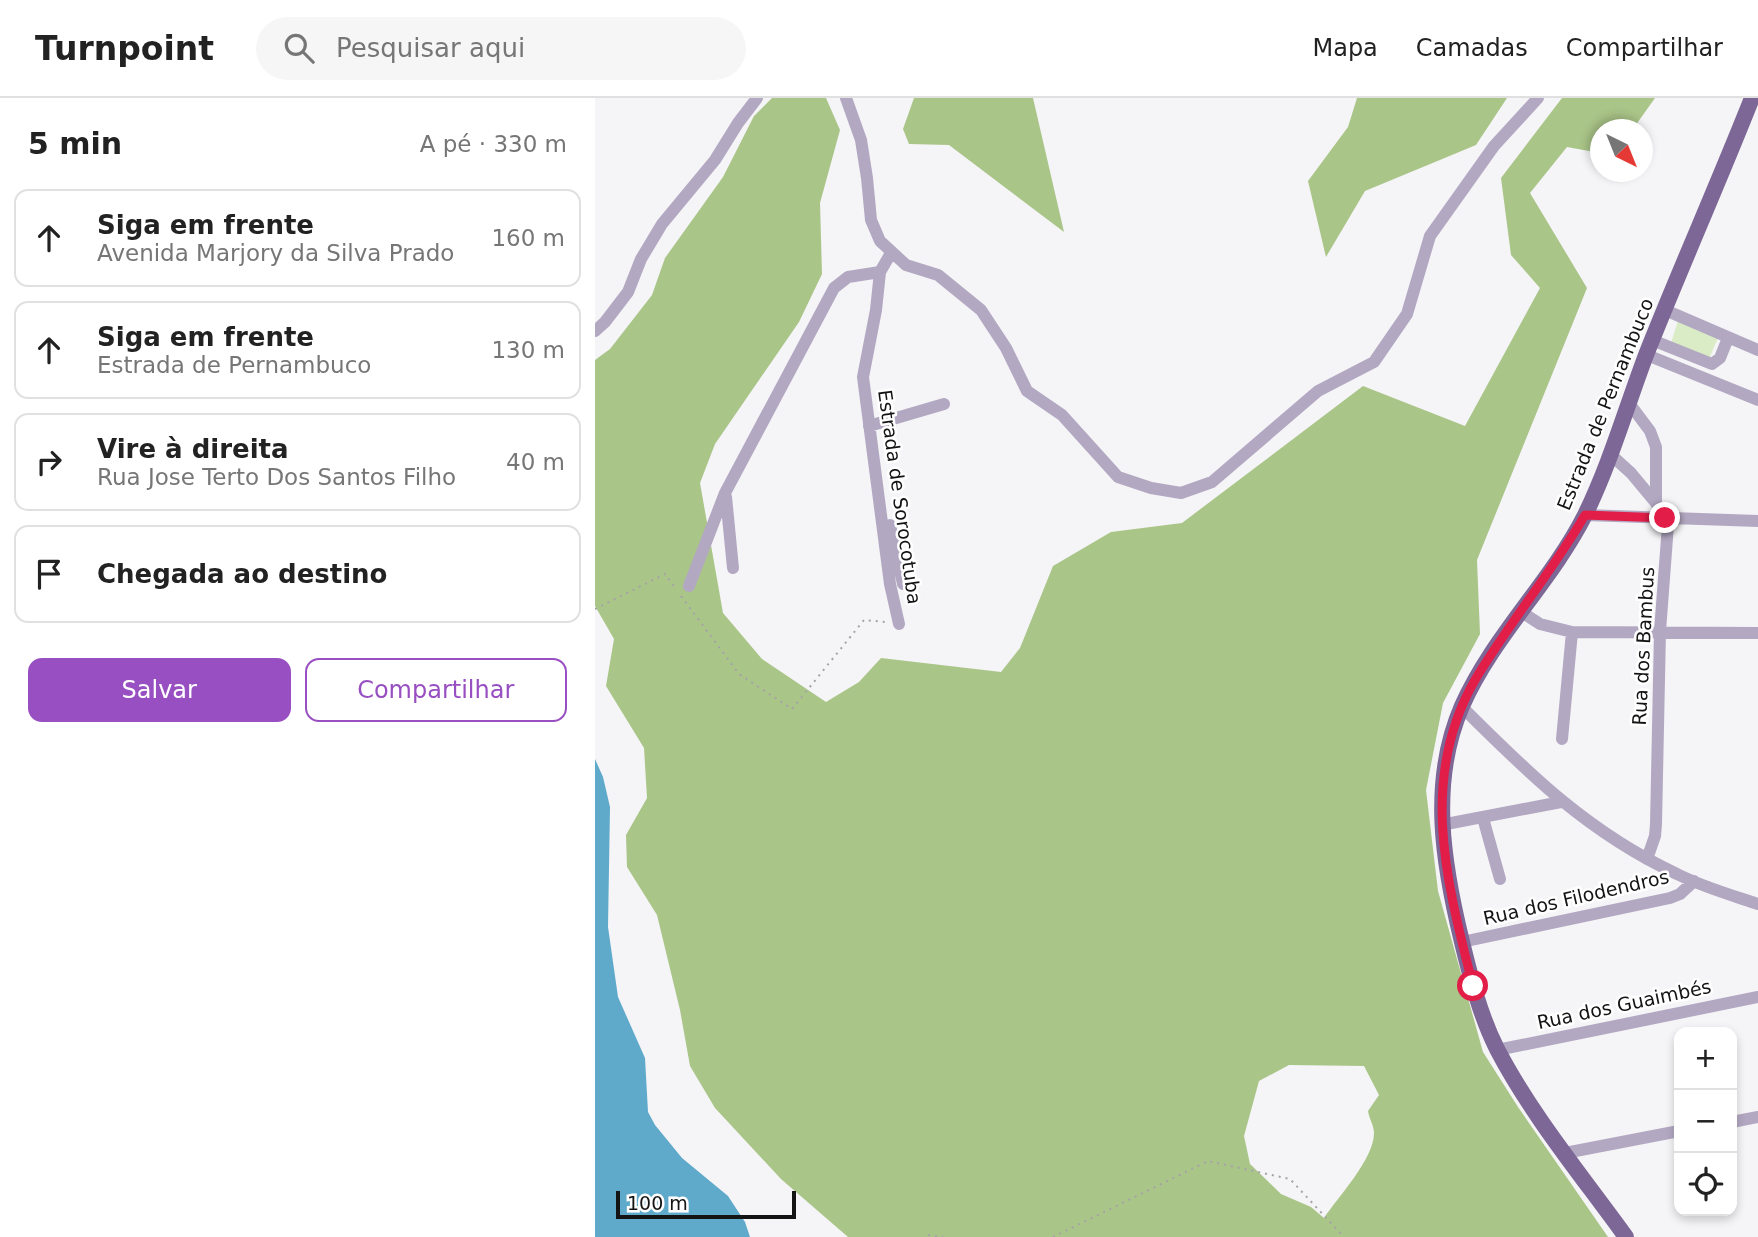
<!DOCTYPE html>
<html lang="pt">
<head>
<meta charset="utf-8">
<style>
  :root { --surface:#fff; --page:#f6f6f6; --text:#222; --muted:#767676; --line:#e0e0e0; --accent:#984fc1 }
  body { margin:0; font-family:"DejaVu Sans",sans-serif; background:var(--page); color:var(--text) }
  .controls { position:absolute; right:21px; bottom:21px; display:grid; overflow:hidden; border-radius:14px; box-shadow:0 4px 10px #0003 }
  .controls button { width:63px; height:63px; display:grid; place-items:center; padding:0; border:0; border-bottom:2px solid var(--line); background:var(--surface); color:var(--text); font:35px sans-serif }
  .compass { position:absolute; left:995px; top:21px; width:63px; height:63px; border-radius:50%; background:var(--surface); box-shadow:0 4px 10px #0003; rotate:137deg }
  .scale { position:absolute; left:21px; bottom:18px; width:180px; box-sizing:border-box; padding-left:7px; border:4px solid #141415; border-top:0; font-size:19px; line-height:24px; white-space:nowrap; color:#141415; -webkit-text-stroke:5px #fff; paint-order:stroke }
  .stop { position:absolute; width:21px; height:21px; margin:-16px; border:5px solid #e11d48; border-radius:50%; background:#fff }
  .stop.end { background:#e11d48; border-color:#fff; box-shadow:0 2px 7px #0008 }
  .list { margin:0; padding:0; list-style:none }
  h2 { display:flex; justify-content:space-between; align-items:center; height:91px; margin:0; padding:0 28px; font-size:30px }
  h2 small { font-size:23px; font-weight:400; color:var(--muted) }
  .list li { display:grid; grid-template-columns:46px 1fr auto; gap:21px; align-items:center; box-sizing:border-box; height:98px; margin:0 14px 14px; padding:0 14px; border:2px solid var(--line); border-radius:14px }
  .list b { display:block; font-size:26px; white-space:nowrap }
  .list p { margin:0; font-size:23px; white-space:nowrap; color:var(--muted) }
  .list em { font-size:23px; font-style:normal; color:var(--muted) }
  .actions { display:flex; gap:14px; padding:21px 28px }
  .actions a { flex:1; padding:16px 0; border:2px solid var(--accent); border-radius:14px; text-align:center; font-size:24px; color:var(--accent) }
  .actions .main { background:var(--accent); color:#fff }
  .icon { flex:none; width:38px; height:38px; fill:none; stroke:currentColor; stroke-width:2; stroke-linecap:round; stroke-linejoin:round }
  .map { position:relative; flex:none; width:1163px; height:1139px; overflow:hidden }
  header { display:flex; align-items:center; gap:42px; box-sizing:border-box; height:98px; padding:0 35px; background:var(--surface); border-bottom:2px solid var(--line) }
  header strong { font-size:33px }
  nav { display:flex; gap:38px; margin-inline-start:auto; font-size:24px }
  .search { width:490px; height:63px; background:var(--page); display:flex; align-items:center; gap:18px; box-sizing:border-box; padding:0 24px; border-radius:38px; color:var(--muted); font-size:26px }
  main { display:flex }
  aside { flex:1; background:var(--surface) }
  .map>svg:first-child { display:block }
  .green { fill:#daecc6 }
  .forest { fill:#aac588; fill-rule:evenodd }
  .water { fill:#5fa9ca }
  .lines { fill:none; stroke-linecap:round; stroke-linejoin:round }
  .path { stroke:#a4a4a6; stroke-width:2; stroke-dasharray:2 5; stroke-linecap:butt }
  .minor { stroke:#b3a8c2; stroke-width:12 }
  .major { stroke:#7d6796; stroke-width:16 }
  .route { stroke:#e11d48; stroke-width:9 }
  .labels { text-anchor:middle; dominant-baseline:central; stroke-width:5; stroke-linejoin:round; paint-order:stroke }
  .street-label { font-size:19px; fill:#141415; stroke:#fff }
</style>
</head>
<body>
<header>
<strong>Turnpoint</strong>
<div class="search"><svg class="icon" aria-label="search" viewBox="0 0 24 24"><circle cx="10" cy="10" r="6"/><path d="M15 15l6 6"/></svg>Pesquisar aqui</div>
<nav><a>Mapa</a><a>Camadas</a><a>Compartilhar</a></nav>
</header>
<main>
<aside>
<h2>5 min<small>A pé · 330 m</small></h2>
<ul class="list">
<li><svg class="icon" aria-label="ahead" viewBox="0 0 24 24"><path d="M12 20V5M6 11l6-6 6 6"/></svg><div><b>Siga em frente</b><p>Avenida Marjory da Silva Prado</p></div><em>160 m</em></li>
<li><svg class="icon" aria-label="ahead" viewBox="0 0 24 24"><path d="M12 20V5M6 11l6-6 6 6"/></svg><div><b>Siga em frente</b><p>Estrada de Pernambuco</p></div><em>130 m</em></li>
<li><svg class="icon" aria-label="right" viewBox="0 0 24 24"><path d="M7 20v-9h11M14 6l5 5-5 5"/></svg><div><b>Vire à direita</b><p>Rua Jose Terto Dos Santos Filho</p></div><em>40 m</em></li>
<li><svg class="icon" aria-label="arrive" viewBox="0 0 24 24"><path d="M6 21V4h12l-3 4 3 4H6"/></svg><div><b>Chegada ao destino</b></div></li>
</ul>
<div class="actions"><a class="main">Salvar</a><a>Compartilhar</a></div>
</aside>
<div class="map">
<svg width="1163" height="1139" viewBox="0 0 1163 1139">
  <rect width="100%" height="100%" fill="#f5f4f7"/>
  <path class="green" d="M1083 223 1123 240 1113 263 1075 248Z"/>
  <path class="forest" d="M177 0H231L245 32 225 105 227 176 204 224 120 346 105 385 128 515 167 561 231 604 264 584 286 560 406 574 425 550 458 468 516 434 587 425 768 288 870 328 945 190 916 157 906 80 967 0H1060L1038 31 1006 32 1005 55 972 49 935 95 992 190 882 462 885 536 848 605 831 692 843 793 888 954 923 1009 1013 1139H253L186 1081 120 1010 95 968 85 912 62 817 32 769 31 737 52 700 49 650 11 588 19 541 0 508V262L15 251 57 197 70 160 128 79 159 18ZM694 967 769 968 784 997 773 1013C774 1020 779 1028 779 1035 779 1061 743 1099 729 1120L716 1109 686 1096 655 1066 649 1038 664 983Z
    M319 0H438L469 134 354 47 314 46 308 31Z
    M762 0H912L881 47 770 93 731 159 713 83 753 29Z"/>
  <path class="water" d="M0 661 8 679 15 709 13 829 23 899 50 960 53 1014 60 1027 87 1060 133 1098 150 1124 155 1139H0Z"/>
  <g class="lines">
    <path class="path" d="M86 498 144 576 197 611 269 522 290 524
      M0 511 70 476 81 491
      M333 1137 348 1139
      M458 1139 613 1063 695 1081 749 1139"/>
    <path class="minor" d="M251 0 266 42 272 80 276 122 285 143 311 167 343 177 386 212 411 250 432 293 467 317 523 379 556 390 586 395 617 384 723 293 779 264 812 216 835 138 899 48 943 0
      M296 155 285 174 281 212 268 279 295 486 304 526
      M1070 212 1163 252
      M0 233 10 224 33 194 46 161 67 126 120 62 143 25 162 0
      M1057 242 1117 266 1125 260 1133 240
      M1052 257 1163 302
      M1034 305 1055 333 1061 349V405
      M274 328 349 306
      M1015 356 1036 375 1061 405 1073 427 1065 533 1061 726 1060 738 1052 761
      M131 399 138 470
      M990 417 1163 423
      M295 427 308 486
      M94 488 130 395 239 190 253 179 285 174
      M925 513 945 526 977 534 1163 535
      M867 609C934 676 994 735 1082 776 1108 789 1136 797 1163 806
      M967 641 977 534
      M888 720 905 781
      M846 727 966 704
      M867 844 1075 800 1085 796 1099 783
      M902 952 1163 899
      M1137 1024 1163 1019
      M970 1055 1084 1033"/>
    <path class="major" d="M1031 1139C987 1078 937 1018 902 951 885 917 876 881 867 844 848 766 834 684 867 608 898 538 956 484 990 417 1015 366 1031 310 1051 257 1085 171 1123 86 1157 0"/>
  </g>
  <g class="lines">
    <path class="route" d="M878 888C852 785 823 681 880 582 914 525 957 474 990 417L1070 420"/>
  </g>
  <g class="labels">
    <g class="street-label">
      <text transform="translate(1010 306) rotate(-68)">Estrada de Pernambuco</text>
      <text transform="translate(305 399) rotate(82)">Estrada de Sorocotuba</text>
      <text transform="translate(1048 548) rotate(-87)">Rua dos Bambus</text>
      <text transform="translate(981 799) rotate(-13)">Rua dos Filodendros</text>
      <text transform="translate(1029 906) rotate(-12)">Rua dos Guaimbés</text>
    </g>
  </g>
</svg>
<div class="controls">
<button>+</button>
<button>−</button>
<button><svg class="icon" aria-label="locate" viewBox="0 0 24 24"><circle cx="12" cy="12" r="6"/><path d="M12 2v4M12 18v4M2 12h4M18 12h4"/></svg></button>
</div>
<svg class="compass" viewBox="-18 -18 36 36"><path d="M0-13l5 13h-10z" fill="#e53935"/><path d="M0 13l5-13h-10z" fill="#767676"/></svg>
<div class="scale">100 m</div>
<div class="stop" style="left:878px;top:888px"></div>
<div class="stop end" style="left:1070px;top:420px"></div>
</div>
</main>
</body>
</html>
